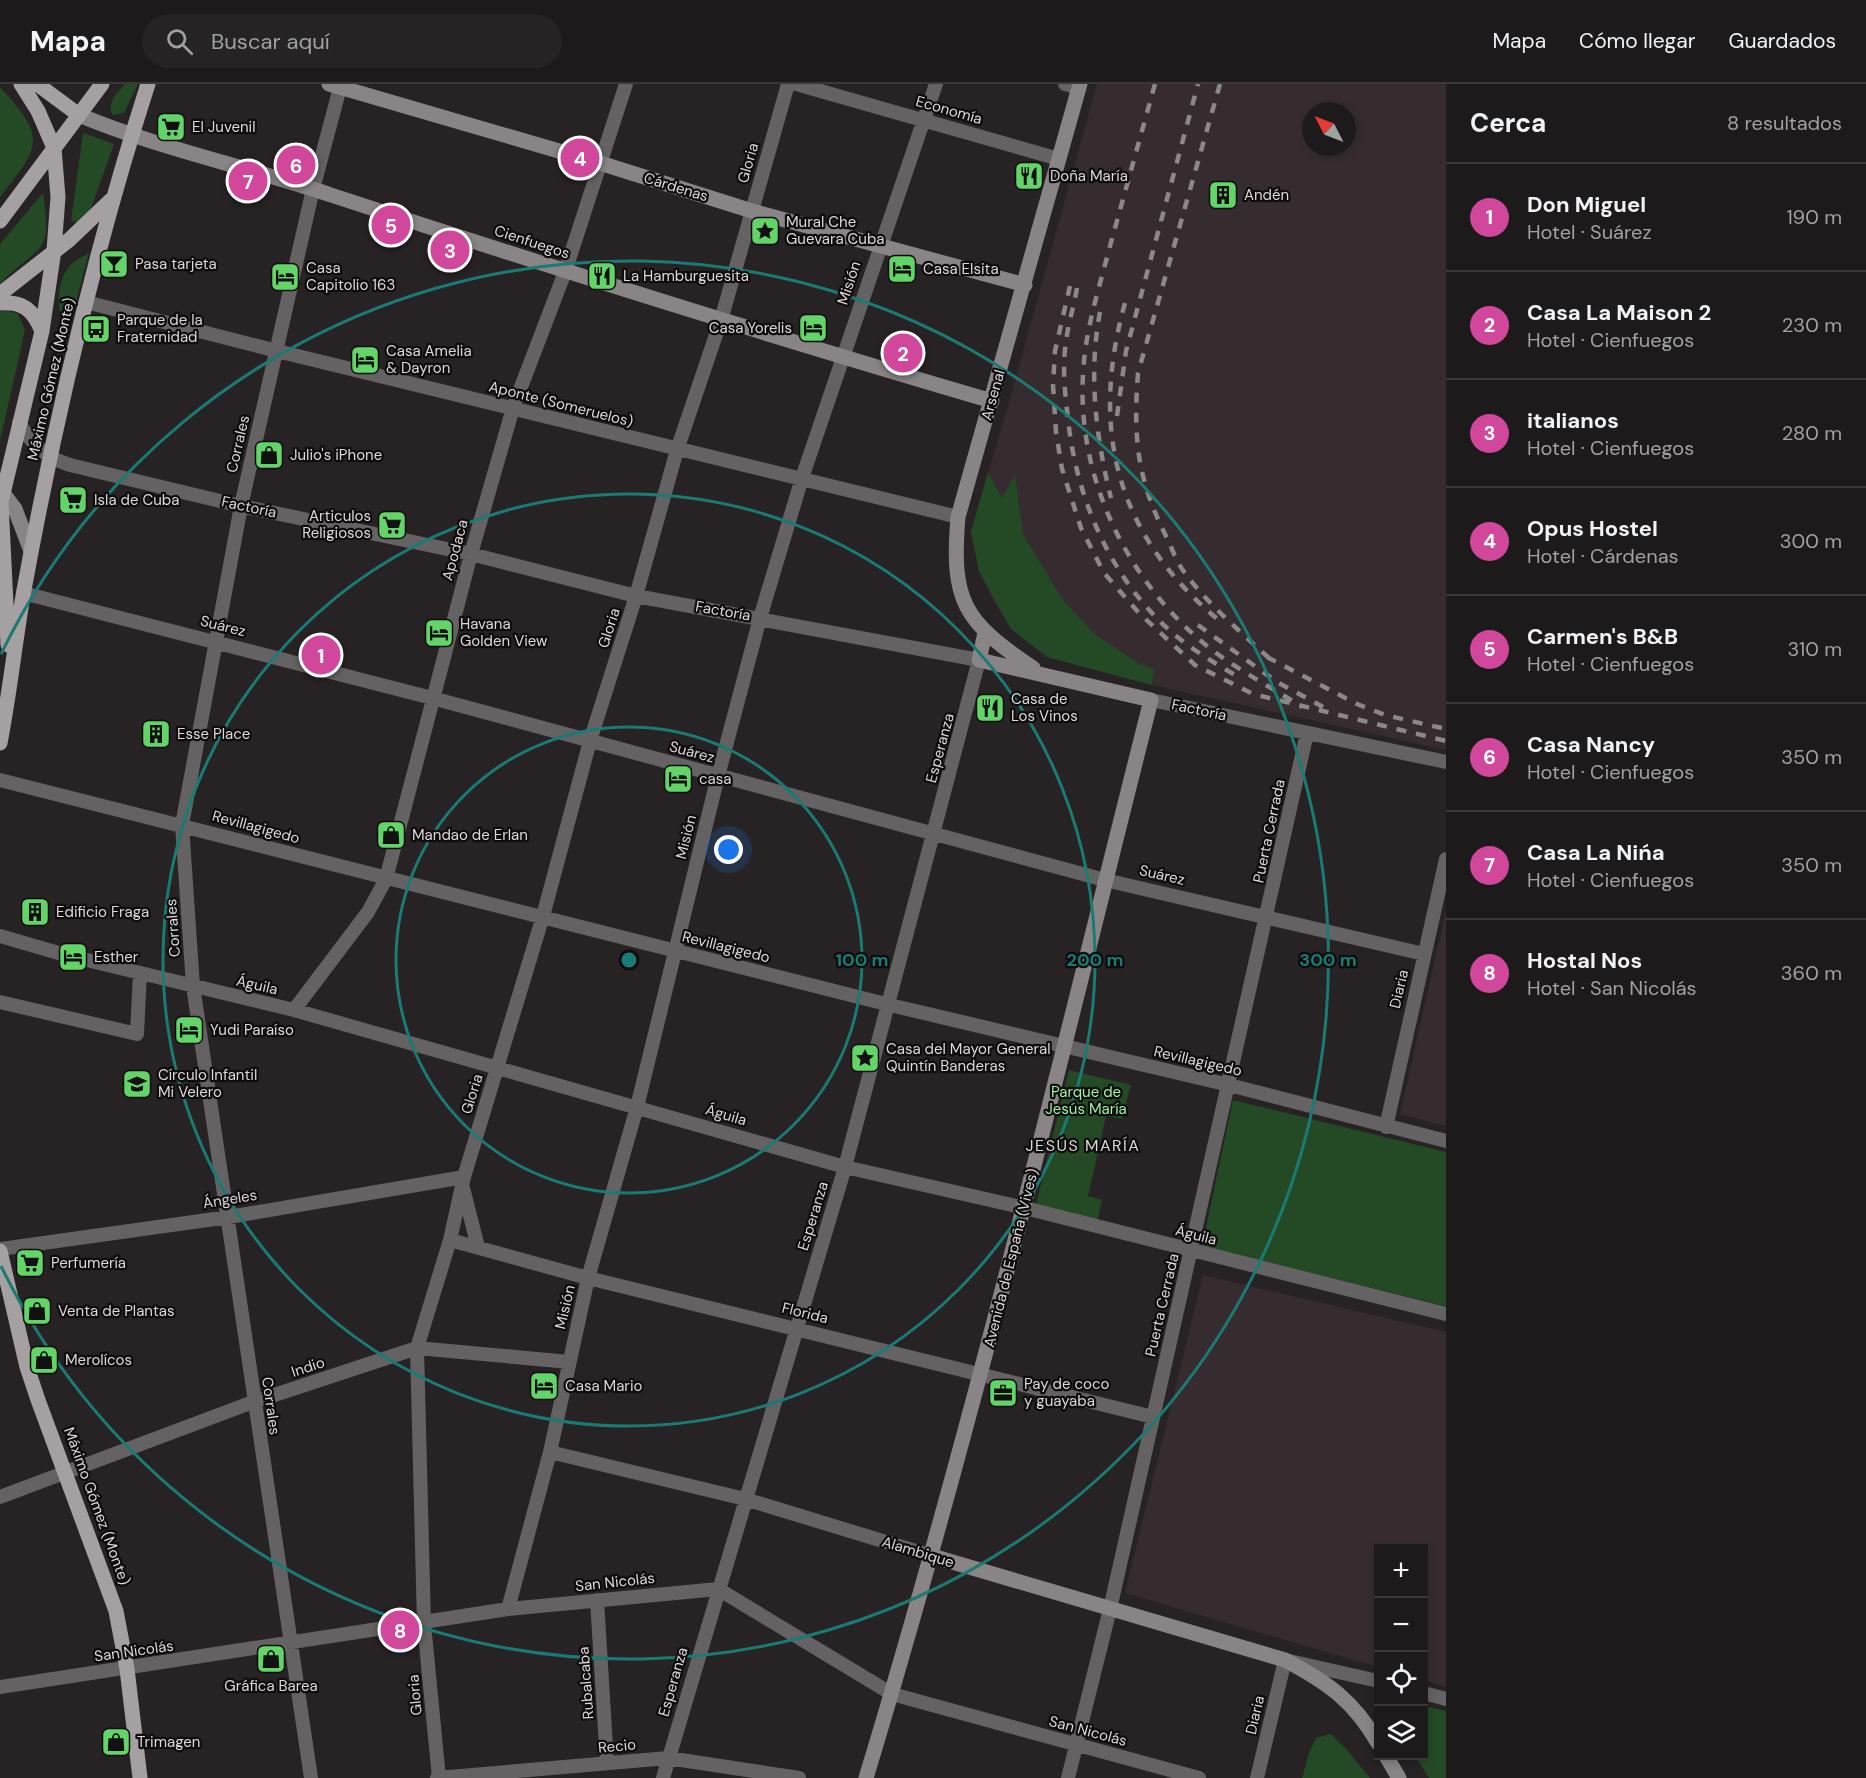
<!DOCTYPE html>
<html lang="es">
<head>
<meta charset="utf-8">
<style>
  :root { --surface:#1d1a1b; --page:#252324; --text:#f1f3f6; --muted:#a0a1a3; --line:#3b383a; --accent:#ea580c }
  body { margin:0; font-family:"DM Sans",sans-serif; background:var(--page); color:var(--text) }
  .controls { position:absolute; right:18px; bottom:18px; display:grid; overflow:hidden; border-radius:0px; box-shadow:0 3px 9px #0003 }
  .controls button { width:54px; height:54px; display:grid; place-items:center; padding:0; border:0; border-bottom:2px solid var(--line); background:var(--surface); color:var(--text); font:30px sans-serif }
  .compass { position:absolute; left:1302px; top:18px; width:54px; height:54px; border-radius:50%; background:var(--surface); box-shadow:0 3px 9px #0003; rotate:312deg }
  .you { position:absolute; left:729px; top:766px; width:21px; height:21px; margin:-15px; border:4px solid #fff; border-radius:50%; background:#1a73e8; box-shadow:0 0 0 9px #1a73e833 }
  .badge { display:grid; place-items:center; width:39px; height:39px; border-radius:50%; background:var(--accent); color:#fff; font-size:20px; font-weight:700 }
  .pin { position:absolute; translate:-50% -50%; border:3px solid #fff; box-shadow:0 2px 6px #0006 }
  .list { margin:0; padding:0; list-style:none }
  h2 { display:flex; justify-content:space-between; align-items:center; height:78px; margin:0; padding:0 24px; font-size:26px }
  h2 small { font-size:20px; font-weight:400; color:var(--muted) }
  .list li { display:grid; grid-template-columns:39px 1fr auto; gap:18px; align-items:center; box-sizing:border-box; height:108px; padding:0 24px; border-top:2px solid var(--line) }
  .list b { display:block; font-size:22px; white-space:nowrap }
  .list p { margin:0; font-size:20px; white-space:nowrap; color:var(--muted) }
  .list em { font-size:20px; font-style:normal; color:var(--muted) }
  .icon { flex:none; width:33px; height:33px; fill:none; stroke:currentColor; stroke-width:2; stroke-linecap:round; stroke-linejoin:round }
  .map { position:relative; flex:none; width:1446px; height:1694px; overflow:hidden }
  header { display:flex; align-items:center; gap:36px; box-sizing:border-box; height:84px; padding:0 30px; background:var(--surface); border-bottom:2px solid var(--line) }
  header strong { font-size:28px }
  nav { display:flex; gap:33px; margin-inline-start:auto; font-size:21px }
  .search { width:420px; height:54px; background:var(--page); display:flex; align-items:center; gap:15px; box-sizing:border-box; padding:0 21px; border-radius:33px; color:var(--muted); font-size:22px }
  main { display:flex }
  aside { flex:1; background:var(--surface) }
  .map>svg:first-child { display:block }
  .built { fill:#362c2f; fill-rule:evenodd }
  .green { fill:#244a25 }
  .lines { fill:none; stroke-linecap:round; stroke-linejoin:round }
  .street { stroke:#646263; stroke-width:14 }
  .secondary { stroke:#898586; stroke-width:15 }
  .primary { stroke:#a5a0a2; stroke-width:15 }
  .rail { stroke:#8c8889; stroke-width:4.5; stroke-dasharray:10 10; stroke-linecap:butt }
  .ring { fill:none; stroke:#197b73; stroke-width:3 }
  .labels { text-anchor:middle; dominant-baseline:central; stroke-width:4.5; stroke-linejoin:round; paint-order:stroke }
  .street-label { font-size:15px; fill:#ddd9da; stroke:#0e0c0d }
  .poi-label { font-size:15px; fill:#ddd9da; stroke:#0e0c0d; text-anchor:start }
  .park-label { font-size:15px; fill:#9ff49f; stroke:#0e0c0d }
  .neighbourhood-label { font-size:16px; letter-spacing:1.5px; fill:#ddd9da; stroke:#0e0c0d }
  .centre { fill:#197b73; stroke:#0e0c0d; stroke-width:3 }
  .ring-label { font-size:18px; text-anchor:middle; font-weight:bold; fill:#197b73; stroke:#0e0c0d; stroke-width:4.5; stroke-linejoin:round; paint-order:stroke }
</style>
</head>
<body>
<header>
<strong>Mapa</strong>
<div class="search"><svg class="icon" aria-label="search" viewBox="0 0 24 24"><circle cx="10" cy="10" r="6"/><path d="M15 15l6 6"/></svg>Buscar aquí</div>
<nav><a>Mapa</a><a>Cómo llegar</a><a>Guardados</a></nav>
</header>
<main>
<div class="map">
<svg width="1446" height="1694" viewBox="0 0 1446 1694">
  <rect width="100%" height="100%" fill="#272224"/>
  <path class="built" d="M1097 0H1446V666L1152 601 1047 573 1011 545 994 518 979 487 971 448 1010 315ZM1311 27H1347V63H1311Z
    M1446 827V1042L1400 1030Z
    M1203 1191 1446 1248V1603L1424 1596V1464H1378V1583L1125 1509Z"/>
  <path class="green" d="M125 0H138L124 29 112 31C107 18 117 9 125 0Z
    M0 3C47 54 41 61 0 113Z
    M83 49 114 60 90 127 80 138 71 137Z
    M43 109C53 176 39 158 0 200V160Z
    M89 169 70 240 66 243C55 230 57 196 69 183 73 177 83 173 89 169Z
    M7 226 18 230 25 246 0 357V228Z
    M988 388 1002 414 1015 391 1023 450 1060 512 1093 549 1139 580 1154 585 1152 601 1047 573 1011 545 979 487 971 448Z
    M1069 986 1131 1001 1122 1035 1106 1032 1088 1112 1102 1116 1097 1138 1036 1121Z
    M1233 1016 1446 1068V1222L1202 1162Z
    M1424 1622 1446 1627V1694H1429L1415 1672H1424Z
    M1331 1650 1347 1666 1370 1694H1302L1309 1669 1316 1654Z"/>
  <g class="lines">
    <path class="street" d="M796 0 1059 75
      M1065 0 1079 4
      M86 218 277 267 958 433
      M19 339C33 361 44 373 70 381L241 422 471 470 636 512 979 576 845 1083 663 1694
      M23 509 432 614 1105 796 1424 870
      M1151 616 1446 678
      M0 696 890 921 1229 1001 1446 1057
      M0 852 62 870 294 926 845 1083 1025 1124 1446 1230
      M0 918 137 950 140 889
      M294 926 368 828 386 795 471 470 513 324 565 188 626 0
      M1386 1043 1446 775
      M463 1104 478 1163
      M450 1156 588 1194 1153 1333
      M0 1165 229 1133 464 1093
      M550 1368 745 1415 932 1472
      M0 1413 253 1318 417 1264 569 1278
      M597 1516 607 1679
      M508 1525 550 1368 588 1194 637 1023 718 692 760 534 802 394 936 0
      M0 1603 508 1525 718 1505 892 1610 1199 1694
      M1424 1609 1446 1615
      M311 1694 193 902 182 741 241 422 313 105 341 0
      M437 1694 668 1674 799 1694
      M439 1694 424 1540 417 1264 450 1156 464 1093 543 832 590 657 636 512 677 366 721 236 788 0
      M1068 1694 1110 1525 1307 649
      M1257 1694 1285 1576 1378 1597"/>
    <path class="secondary" d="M329 0 600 79 752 127 1025 201
      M79 31C161 65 248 83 331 111 550 183 770 252 992 317
      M0 405 15 425 31 467
      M1033 584C963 537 951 517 958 433L1080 0
      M932 1472 1285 1576C1327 1598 1354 1617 1378 1659
      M1386 1672 1399 1694
      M866 1694C974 1338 1060 977 1151 616L979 576 985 549"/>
    <path class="primary" d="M37 0 79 31
      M0 137 102 0
      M0 210 69 156 111 116
      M0 219C23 217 33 226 42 247
      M8 561 1 418 42 247 54 166 58 113 54 64 38 27 21 0
      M0 659C10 608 15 557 24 506 55 336 95 165 148 0
      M0 1167 27 1283 38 1316 116 1527 127 1585 140 1694"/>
    <path class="rail" d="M1155 0C1140 54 1125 108 1110 162 1099 205 1085 246 1083 291 1077 394 1127 497 1207 562 1236 585 1271 603 1302 623
      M1220 0 1138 289C1133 355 1137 396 1168 456 1172 465 1176 476 1182 485 1206 519 1241 548 1271 576
      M1070 202 1055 267 1053 301 1056 348 1062 385 1081 444 1104 489 1139 529 1195 581 1253 610 1446 657
      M1077 204C1074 222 1068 240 1066 258 1062 283 1065 310 1068 335 1077 422 1118 512 1192 564 1206 574 1220 582 1235 591
      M1125 219C1089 347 1117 453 1221 538
      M1100 228C1088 290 1096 354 1111 414
      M1117 332 1126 267 1198 0
      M1198 541 1277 598 1323 623
      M1267 573 1357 620 1385 631 1446 645"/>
  </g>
  <g class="ring">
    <circle cx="629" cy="876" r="233"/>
    <circle cx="629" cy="876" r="466"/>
    <path d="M1 570A699 699 0 1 1 1 1182"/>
  </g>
  <defs>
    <g id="supermarket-square" transform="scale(1.5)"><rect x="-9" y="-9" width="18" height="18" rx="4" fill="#63d468" stroke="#0e0c0d"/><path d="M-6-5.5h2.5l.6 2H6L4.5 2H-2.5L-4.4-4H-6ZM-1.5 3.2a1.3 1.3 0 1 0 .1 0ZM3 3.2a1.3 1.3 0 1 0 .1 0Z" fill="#111"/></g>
    <g id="restaurant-square" transform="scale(1.5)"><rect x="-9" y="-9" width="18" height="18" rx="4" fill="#63d468" stroke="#0e0c0d"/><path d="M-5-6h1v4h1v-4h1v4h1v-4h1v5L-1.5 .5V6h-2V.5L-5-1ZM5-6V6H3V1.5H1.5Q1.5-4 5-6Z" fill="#111"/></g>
    <g id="building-square" transform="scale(1.5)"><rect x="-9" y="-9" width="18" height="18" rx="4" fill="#63d468" stroke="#0e0c0d"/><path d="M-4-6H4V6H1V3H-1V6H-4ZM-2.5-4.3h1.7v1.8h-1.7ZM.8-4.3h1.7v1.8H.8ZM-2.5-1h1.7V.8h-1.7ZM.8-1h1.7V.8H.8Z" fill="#111"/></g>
    <g id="sight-square" transform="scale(1.5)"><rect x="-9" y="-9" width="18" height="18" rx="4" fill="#63d468" stroke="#0e0c0d"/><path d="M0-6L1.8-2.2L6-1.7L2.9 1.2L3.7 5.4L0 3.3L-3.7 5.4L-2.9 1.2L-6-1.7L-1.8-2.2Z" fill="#111"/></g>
    <g id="bar-square" transform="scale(1.5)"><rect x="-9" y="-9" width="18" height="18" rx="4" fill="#63d468" stroke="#0e0c0d"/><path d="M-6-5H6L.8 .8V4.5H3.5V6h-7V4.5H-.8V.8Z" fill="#111"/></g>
    <g id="hotel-square" transform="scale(1.5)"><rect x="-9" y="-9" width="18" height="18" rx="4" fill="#63d468" stroke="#0e0c0d"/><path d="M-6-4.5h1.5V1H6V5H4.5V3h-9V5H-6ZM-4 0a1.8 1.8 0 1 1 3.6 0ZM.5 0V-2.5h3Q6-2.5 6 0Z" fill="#111"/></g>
    <g id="bus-square" transform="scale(1.5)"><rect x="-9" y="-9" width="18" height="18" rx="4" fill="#63d468" stroke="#0e0c0d"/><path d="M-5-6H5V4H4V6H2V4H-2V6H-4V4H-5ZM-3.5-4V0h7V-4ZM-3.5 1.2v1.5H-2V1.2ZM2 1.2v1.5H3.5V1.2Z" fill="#111"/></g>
    <g id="shop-square" transform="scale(1.5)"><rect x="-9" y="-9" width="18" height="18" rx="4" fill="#63d468" stroke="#0e0c0d"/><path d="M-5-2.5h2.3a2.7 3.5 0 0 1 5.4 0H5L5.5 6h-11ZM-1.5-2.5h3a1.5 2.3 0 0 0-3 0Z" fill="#111"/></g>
    <g id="school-square" transform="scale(1.5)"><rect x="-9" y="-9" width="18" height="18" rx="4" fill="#63d468" stroke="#0e0c0d"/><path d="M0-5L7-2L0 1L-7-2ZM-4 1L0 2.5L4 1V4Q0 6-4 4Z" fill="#111"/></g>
    <g id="office-square" transform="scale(1.5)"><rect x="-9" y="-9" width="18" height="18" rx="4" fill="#63d468" stroke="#0e0c0d"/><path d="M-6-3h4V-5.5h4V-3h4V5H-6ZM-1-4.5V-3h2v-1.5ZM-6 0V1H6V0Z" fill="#111"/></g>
  </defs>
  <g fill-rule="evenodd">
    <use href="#supermarket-square" x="171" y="43"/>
    <use href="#restaurant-square" x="1029" y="92"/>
    <use href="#building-square" x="1223" y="111"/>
    <use href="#sight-square" x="765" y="147"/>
    <use href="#bar-square" x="114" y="180"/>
    <use href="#hotel-square" x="902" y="185"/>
    <use href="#restaurant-square" x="602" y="192"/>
    <use href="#hotel-square" x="285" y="193"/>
    <use href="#hotel-square" x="813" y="244"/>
    <use href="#bus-square" x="96" y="245"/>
    <use href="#hotel-square" x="365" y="276"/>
    <use href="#shop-square" x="269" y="371"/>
    <use href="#supermarket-square" x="73" y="416"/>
    <use href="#supermarket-square" x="392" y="441"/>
    <use href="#hotel-square" x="439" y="549"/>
    <use href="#restaurant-square" x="990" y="624"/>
    <use href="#building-square" x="156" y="650"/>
    <use href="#hotel-square" x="678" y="695"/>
    <use href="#shop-square" x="391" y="751"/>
    <use href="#building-square" x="35" y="828"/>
    <use href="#hotel-square" x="73" y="873"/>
    <use href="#hotel-square" x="189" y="946"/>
    <use href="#sight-square" x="865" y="974"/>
    <use href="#school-square" x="137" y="1000"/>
    <use href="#supermarket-square" x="30" y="1179"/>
    <use href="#shop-square" x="37" y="1227"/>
    <use href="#shop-square" x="44" y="1276"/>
    <use href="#hotel-square" x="544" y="1302"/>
    <use href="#office-square" x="1003" y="1309"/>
    <use href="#shop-square" x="271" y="1575"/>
    <use href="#shop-square" x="116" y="1658"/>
  </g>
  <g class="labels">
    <g class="street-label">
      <text transform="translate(949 26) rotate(16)">Economía</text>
      <text transform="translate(748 79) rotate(-74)">Gloria</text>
      <text transform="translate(676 103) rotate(17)">Cárdenas</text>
      <text transform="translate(532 158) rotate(18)">Cienfuegos</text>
      <text transform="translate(849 199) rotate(-72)">Misión</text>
      <text transform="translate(51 295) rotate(-77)">Máximo Gómez (Monte)</text>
      <text transform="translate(993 311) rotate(-74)">Arsenal</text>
      <text transform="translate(561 320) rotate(14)">Aponte (Someruelos)</text>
      <text transform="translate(238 360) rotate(-77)">Corrales</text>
      <text transform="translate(249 423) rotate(12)">Factoría</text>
      <text transform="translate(455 466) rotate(-75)">Apodaca</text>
      <text transform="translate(723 527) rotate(10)">Factoría</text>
      <text transform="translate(223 542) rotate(14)">Suárez</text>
      <text transform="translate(609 544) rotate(-72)">Gloria</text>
      <text transform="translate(1199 626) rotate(12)">Factoría</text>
      <text transform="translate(940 664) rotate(-75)">Esperanza</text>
      <text transform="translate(692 668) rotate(15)">Suárez</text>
      <text transform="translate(256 743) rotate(15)">Revillagigedo</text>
      <text transform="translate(1269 747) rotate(-78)">Puerta Cerrada</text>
      <text transform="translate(686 753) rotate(-76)">Misión</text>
      <text transform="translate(1162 791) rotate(13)">Suárez</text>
      <text transform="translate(173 844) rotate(-94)">Corrales</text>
      <text transform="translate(726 863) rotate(14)">Revillagigedo</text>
      <text transform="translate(257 901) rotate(13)">Águila</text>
      <text transform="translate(1399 905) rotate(-77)">Diaria</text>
      <text transform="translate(1198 977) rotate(13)">Revillagigedo</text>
      <text transform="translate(472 1010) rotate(-73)">Gloria</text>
      <text transform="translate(726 1031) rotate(16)">Águila</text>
      <text transform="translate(230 1115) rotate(-9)">Ángeles</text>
      <text transform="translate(813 1132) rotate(-73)">Esperanza</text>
      <text transform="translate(1196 1151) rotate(14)">Águila</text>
      <text transform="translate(1011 1174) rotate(-76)">Avenida de España (Vives)</text>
      <text transform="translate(1162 1221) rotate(-77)">Puerta Cerrada</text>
      <text transform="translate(565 1223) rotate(-77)">Misión</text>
      <text transform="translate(805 1229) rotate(14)">Florida</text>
      <text transform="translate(308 1283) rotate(-18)">Indio</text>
      <text transform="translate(271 1322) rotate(82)">Corrales</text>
      <text transform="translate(97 1422) rotate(70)">Máximo Gómez (Monte)</text>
      <text transform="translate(918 1468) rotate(17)">Alambique</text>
      <text transform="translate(615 1498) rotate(-6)">San Nicolás</text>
      <text transform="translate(134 1567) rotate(-8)">San Nicolás</text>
      <text transform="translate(673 1598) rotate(-74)">Esperanza</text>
      <text transform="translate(586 1599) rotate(-94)">Rubalcaba</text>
      <text transform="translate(415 1611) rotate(-95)">Gloria</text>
      <text transform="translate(1255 1631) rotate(-77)">Diaria</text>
      <text transform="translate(1088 1647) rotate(15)">San Nicolás</text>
      <text transform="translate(617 1662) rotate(-5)">Recio</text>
    </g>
    <g class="poi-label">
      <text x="192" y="43">El Juvenil</text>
      <text x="1050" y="92">Doña María</text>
      <text x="1244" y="111">Andén</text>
      <text x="786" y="138">Mural Che<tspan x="786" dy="17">Guevara Cuba</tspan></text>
      <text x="135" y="180">Pasa tarjeta</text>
      <text x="306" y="184">Casa<tspan x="306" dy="17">Capitolio 163</tspan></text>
      <text x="923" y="185">Casa Elsita</text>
      <text x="623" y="192">La Hamburguesita</text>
      <text x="117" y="236">Parque de la<tspan x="117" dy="17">Fraternidad</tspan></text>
      <text x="792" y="244" text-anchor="end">Casa Yorelis</text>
      <text x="386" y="267">Casa Amelia<tspan x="386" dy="17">&amp; Dayron</tspan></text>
      <text x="290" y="371">Julio's iPhone</text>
      <text x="94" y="416">Isla de Cuba</text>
      <text x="371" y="432" text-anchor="end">Articulos<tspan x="371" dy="17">Religiosos</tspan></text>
      <text x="460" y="540">Havana<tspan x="460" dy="17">Golden View</tspan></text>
      <text x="1011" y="615">Casa de<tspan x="1011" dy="17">Los Vinos</tspan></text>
      <text x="177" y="650">Esse Place</text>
      <text x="699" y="695">casa</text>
      <text x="412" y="751">Mandao de Erlan</text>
      <text x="56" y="828">Edificio Fraga</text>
      <text x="94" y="873">Esther</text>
      <text x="210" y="946">Yudi Paraíso</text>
      <text x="886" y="965">Casa del Mayor General<tspan x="886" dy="17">Quintín Banderas</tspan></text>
      <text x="158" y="991">Círculo Infantil<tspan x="158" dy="17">Mi Velero</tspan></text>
      <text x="51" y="1179">Perfumería</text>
      <text x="58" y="1227">Venta de Plantas</text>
      <text x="65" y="1276">Merolícos</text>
      <text x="1024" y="1300">Pay de coco<tspan x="1024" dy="17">y guayaba</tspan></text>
      <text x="565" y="1302">Casa Mario</text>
      <text x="271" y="1602" text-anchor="middle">Gráfica Barea</text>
      <text x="137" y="1658">Trimagen</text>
    </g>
    <g class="park-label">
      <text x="1086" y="1008">Parque de<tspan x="1086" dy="17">Jesús María</tspan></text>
    </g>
    <g class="neighbourhood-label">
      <text x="1083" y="1061">JESÚS MARÍA</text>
    </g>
  </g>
  <circle cx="629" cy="876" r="9" class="centre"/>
  <g class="ring-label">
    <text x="862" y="882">100 m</text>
    <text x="1095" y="882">200 m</text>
    <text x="1328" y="882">300 m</text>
  </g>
</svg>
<div class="controls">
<button>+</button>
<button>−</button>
<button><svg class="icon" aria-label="locate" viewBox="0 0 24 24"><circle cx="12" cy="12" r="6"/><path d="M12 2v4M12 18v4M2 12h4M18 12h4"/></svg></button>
<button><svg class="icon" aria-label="layers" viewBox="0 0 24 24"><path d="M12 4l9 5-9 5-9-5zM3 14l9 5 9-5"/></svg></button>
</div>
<svg class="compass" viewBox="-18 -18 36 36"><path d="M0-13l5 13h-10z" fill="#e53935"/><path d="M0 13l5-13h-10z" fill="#a0a1a3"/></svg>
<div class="you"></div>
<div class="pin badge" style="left:321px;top:571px;background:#d1479c">1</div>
<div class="pin badge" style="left:903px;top:269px;background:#d1479c">2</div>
<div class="pin badge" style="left:450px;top:166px;background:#d1479c">3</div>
<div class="pin badge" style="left:580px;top:74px;background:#d1479c">4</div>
<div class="pin badge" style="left:391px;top:141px;background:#d1479c">5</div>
<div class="pin badge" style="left:296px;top:81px;background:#d1479c">6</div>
<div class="pin badge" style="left:248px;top:97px;background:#d1479c">7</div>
<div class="pin badge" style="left:400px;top:1546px;background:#d1479c">8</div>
</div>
<aside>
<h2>Cerca<small>8 resultados</small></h2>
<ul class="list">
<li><span class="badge" style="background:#d1479c">1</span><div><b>Don Miguel</b><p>Hotel · Suárez</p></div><em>190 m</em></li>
<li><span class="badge" style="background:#d1479c">2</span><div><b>Casa La Maison 2</b><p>Hotel · Cienfuegos</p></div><em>230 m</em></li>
<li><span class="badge" style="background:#d1479c">3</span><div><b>italianos</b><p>Hotel · Cienfuegos</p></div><em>280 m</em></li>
<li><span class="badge" style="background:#d1479c">4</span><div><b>Opus Hostel</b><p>Hotel · Cárdenas</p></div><em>300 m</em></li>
<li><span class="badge" style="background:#d1479c">5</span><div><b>Carmen's B&amp;B</b><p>Hotel · Cienfuegos</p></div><em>310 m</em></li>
<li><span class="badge" style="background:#d1479c">6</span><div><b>Casa Nancy</b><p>Hotel · Cienfuegos</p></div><em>350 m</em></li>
<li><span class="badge" style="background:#d1479c">7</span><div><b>Casa La Nińa</b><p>Hotel · Cienfuegos</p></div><em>350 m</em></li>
<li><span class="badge" style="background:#d1479c">8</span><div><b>Hostal Nos</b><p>Hotel · San Nicolás</p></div><em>360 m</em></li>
</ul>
</aside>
</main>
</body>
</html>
